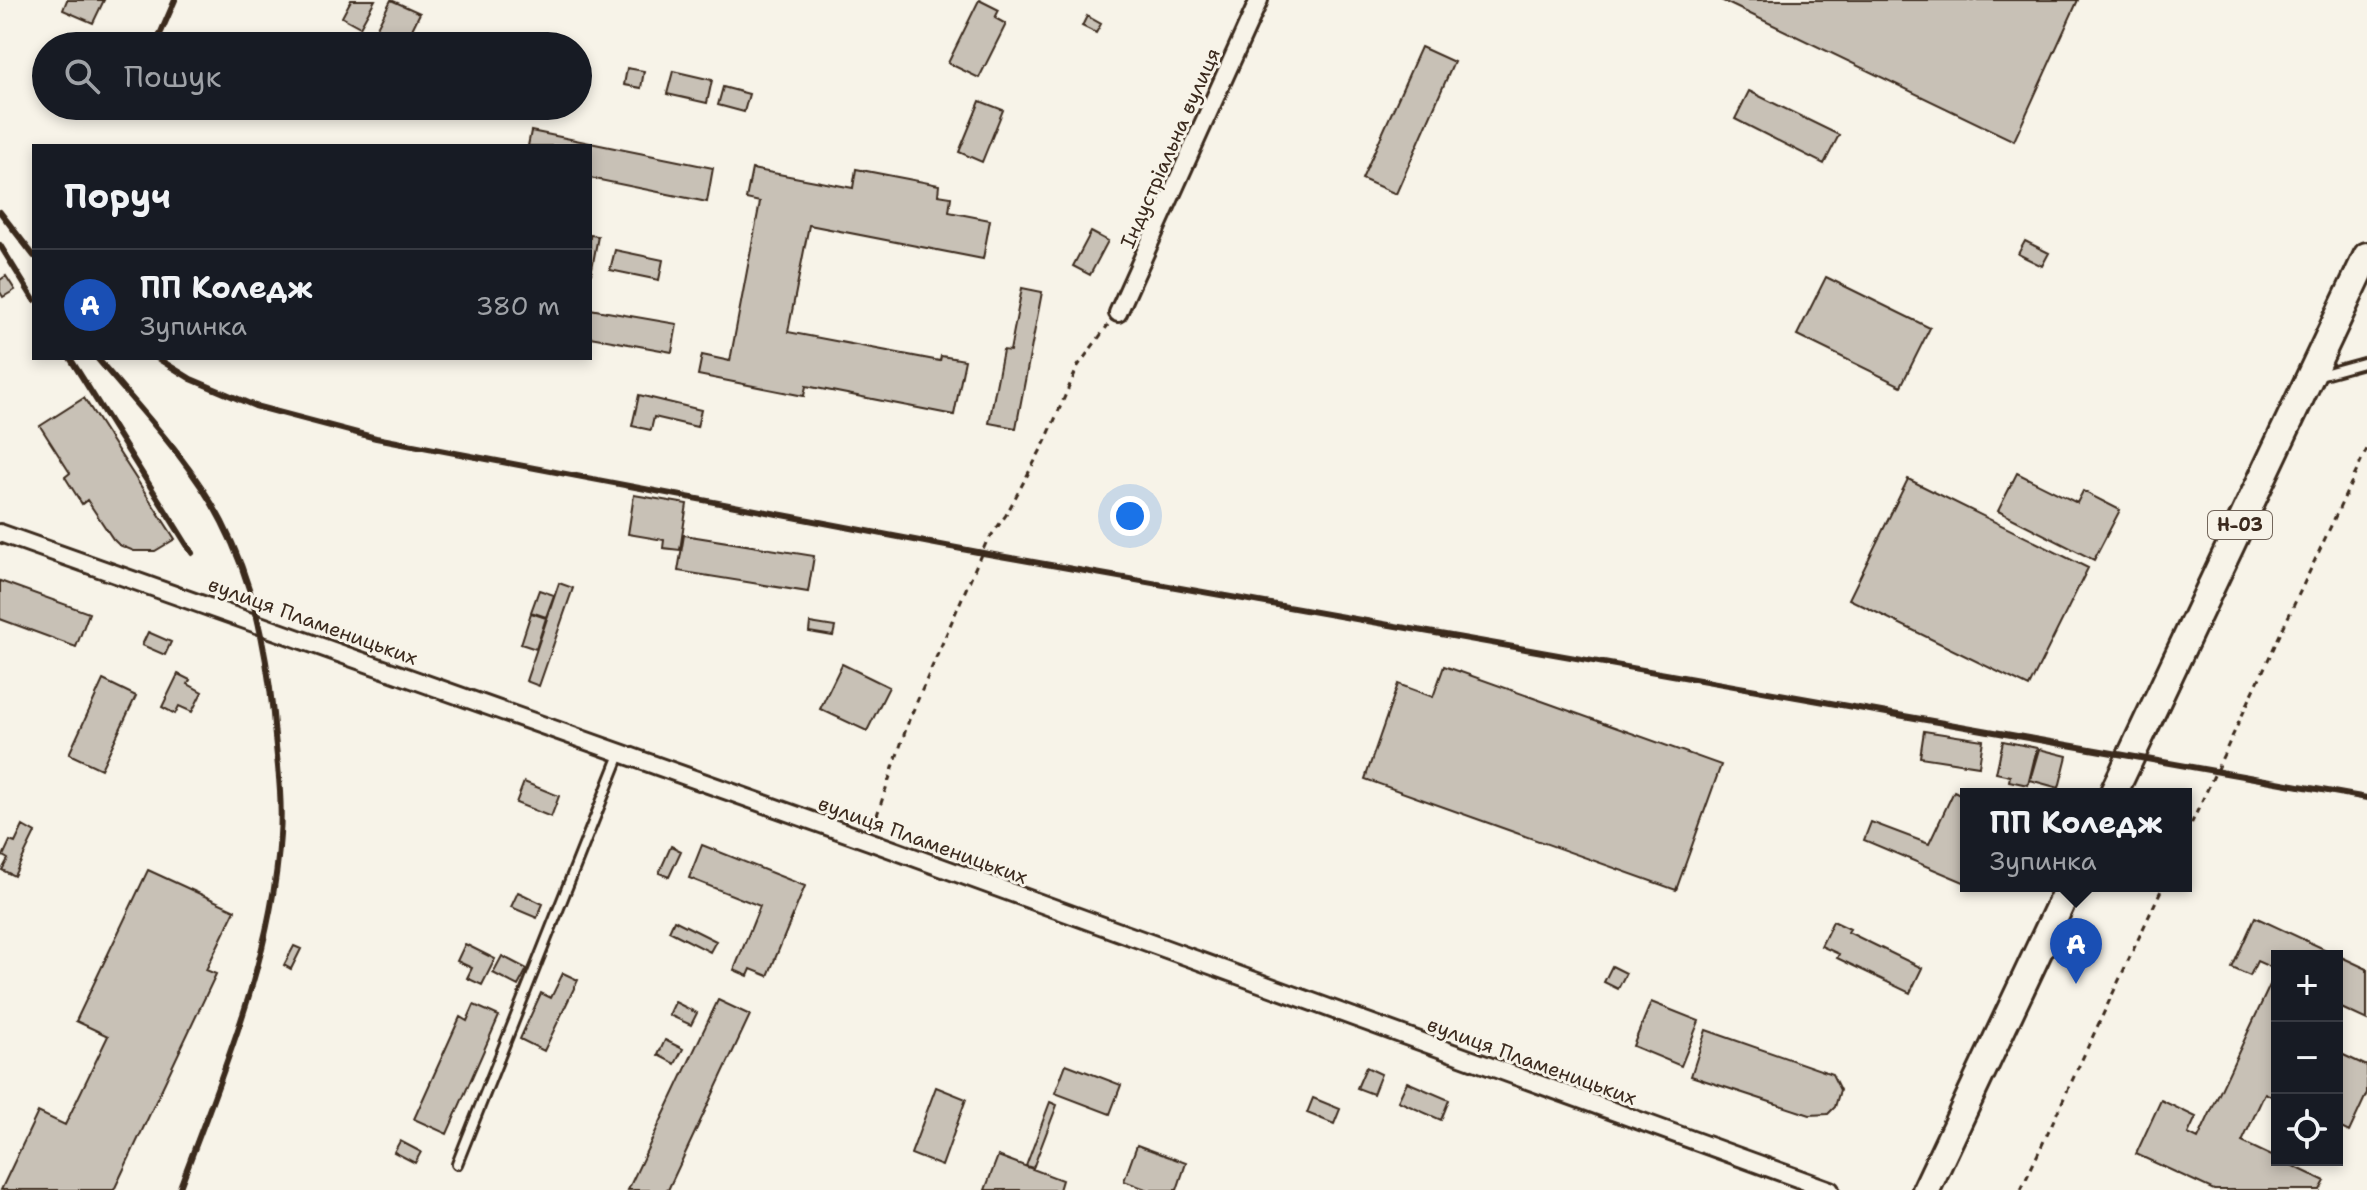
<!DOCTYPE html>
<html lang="uk">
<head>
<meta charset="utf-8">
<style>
  :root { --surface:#171b24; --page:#242831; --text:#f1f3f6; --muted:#9ea1a6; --line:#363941; --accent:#d1495b }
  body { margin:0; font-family:"Shantell Sans",sans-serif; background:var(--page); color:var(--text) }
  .controls { position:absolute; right:24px; bottom:24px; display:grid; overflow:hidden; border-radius:0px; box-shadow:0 4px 12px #0003 }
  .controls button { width:72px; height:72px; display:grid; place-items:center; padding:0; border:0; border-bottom:2px solid var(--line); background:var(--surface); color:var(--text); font:40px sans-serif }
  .you { position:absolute; left:1130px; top:516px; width:28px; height:28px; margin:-20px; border:6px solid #fff; border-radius:50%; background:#1a73e8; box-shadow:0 0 0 12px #1a73e833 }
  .badge { display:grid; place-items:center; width:52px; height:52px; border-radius:50%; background:var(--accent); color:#fff; font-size:26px; font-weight:700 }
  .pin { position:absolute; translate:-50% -66px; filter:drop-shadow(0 2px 4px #0008) }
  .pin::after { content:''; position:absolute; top:42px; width:28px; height:24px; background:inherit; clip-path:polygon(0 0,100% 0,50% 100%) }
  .popup { position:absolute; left:1960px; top:788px; width:232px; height:104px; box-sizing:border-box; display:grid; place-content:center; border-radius:0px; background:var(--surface); filter:drop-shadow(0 2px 6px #0005); font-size:26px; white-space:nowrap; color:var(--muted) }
  .popup b { font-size:30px; color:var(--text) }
  .popup::after { content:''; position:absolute; left:50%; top:100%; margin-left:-16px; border:16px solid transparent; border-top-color:var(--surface) }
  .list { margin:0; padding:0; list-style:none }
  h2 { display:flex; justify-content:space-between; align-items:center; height:104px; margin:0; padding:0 32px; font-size:34px }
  h2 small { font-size:26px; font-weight:400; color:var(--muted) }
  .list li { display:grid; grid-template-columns:52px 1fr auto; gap:24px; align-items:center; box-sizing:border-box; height:112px; padding:0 32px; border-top:2px solid var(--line) }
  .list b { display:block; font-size:30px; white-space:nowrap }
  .list p { margin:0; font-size:26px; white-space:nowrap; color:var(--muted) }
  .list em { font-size:26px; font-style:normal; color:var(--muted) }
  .icon { flex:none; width:44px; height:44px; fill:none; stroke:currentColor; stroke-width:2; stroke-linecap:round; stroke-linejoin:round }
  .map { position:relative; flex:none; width:2367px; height:1190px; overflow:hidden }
  .search { position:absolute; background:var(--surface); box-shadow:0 4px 12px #0003; left:32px; top:32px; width:560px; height:88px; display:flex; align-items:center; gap:20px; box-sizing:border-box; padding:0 28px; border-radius:44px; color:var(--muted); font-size:30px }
  .panel { position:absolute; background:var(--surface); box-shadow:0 4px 12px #0003; left:32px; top:144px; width:560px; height:216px; border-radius:0px }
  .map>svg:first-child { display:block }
  .building { fill:#c8c1b6; stroke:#3b2a1e; stroke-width:2 }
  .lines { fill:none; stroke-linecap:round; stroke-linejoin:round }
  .lane-casing { stroke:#3b2a1e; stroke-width:14 }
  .street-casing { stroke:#3b2a1e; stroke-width:22 }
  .primary-casing { stroke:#3b2a1e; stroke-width:32 }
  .path { stroke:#3b2a1e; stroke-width:3; stroke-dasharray:6 6; stroke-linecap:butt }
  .lane { stroke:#f7f3e8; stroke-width:8 }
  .street { stroke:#f7f3e8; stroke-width:16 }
  .primary { stroke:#f7f3e8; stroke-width:26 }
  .rail { stroke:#3b2a1e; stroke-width:6 }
  .labels { text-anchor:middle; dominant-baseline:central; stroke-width:6; stroke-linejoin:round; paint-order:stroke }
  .shield { fill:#f7f3e8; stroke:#73665b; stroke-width:2 }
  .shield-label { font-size:18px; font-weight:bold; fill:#3b2a1e }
  .street-label { font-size:20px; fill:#3b2a1e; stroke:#f7f3e8 }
</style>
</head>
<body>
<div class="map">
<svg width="2367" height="1190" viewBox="0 0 2367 1190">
  <rect width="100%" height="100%" fill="#f7f3e8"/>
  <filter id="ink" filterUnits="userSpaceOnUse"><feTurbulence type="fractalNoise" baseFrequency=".0125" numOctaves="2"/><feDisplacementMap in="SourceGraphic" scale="16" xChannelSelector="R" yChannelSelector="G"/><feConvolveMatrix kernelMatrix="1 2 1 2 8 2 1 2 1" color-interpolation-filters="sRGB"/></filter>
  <g filter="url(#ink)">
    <path class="building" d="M67 0H104L93 23 63 10Z
      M351 0H375L360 27 342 17Z
      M391 0 420 13 404 46H391L372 37Z
      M979 0 999 10 995 18 1006 24 979 78 948 63Z
      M1721 0H2078L2014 141Z
      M1087 16 1101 24 1096 33 1082 26Z
      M1421 47 1454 62 1396 194 1362 179Z
      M627 68 644 71 641 88 624 85Z
      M673 71 712 80 707 103 667 94Z
      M723 87 749 94 744 112 718 105Z
      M1749 91 1839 135 1824 164 1735 119Z
      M980 101 1003 110 982 162 959 152Z
      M531 131 713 168 707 202 590 178V146H528Z
      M752 169 853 188 856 169 939 185 938 195 951 197 949 212 990 220 983 259 809 225 788 332 940 361 941 356 965 360 954 415 806 386 804 396 698 375 702 355 730 361 760 202 746 199Z
      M1091 232 1108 241 1090 275 1073 266Z
      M590 235 598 236 591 274H590Z
      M2025 241 2049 253 2042 266 2018 254Z
      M615 250 663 260 659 280 610 270Z
      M6 276 15 290 3 297 0 292V280Z
      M1826 277 1930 328 1901 386 1797 335Z
      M1022 288 1042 292 1016 428 989 423 1003 350 1010 351Z
      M590 309 677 324 672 352 590 337Z
      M639 395 701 410 697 427 654 417 651 430 632 426Z
      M84 398 175 539 155 551H134L119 545 113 539 87 500 82 504 65 477 70 473 40 426Z
      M2017 473 2077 503 2083 491 2120 510 2094 560 1998 511Z
      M1908 479 2088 568 2029 687 1849 599Z
      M634 495 687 504 680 550 663 548 664 540 628 534Z
      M684 535 814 556 808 592 678 571Z
      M0 581 89 613 76 647 0 619Z
      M559 583 573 588 539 686 526 681Z
      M539 590 554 595 546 617 531 612Z
      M531 613 546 618 536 649 521 644Z
      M810 623 835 627 833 636 809 632Z
      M148 632 171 642 165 655 142 645Z
      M842 664 889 687 867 731 820 709Z
      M1444 666 1721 765 1676 890 1365 779 1398 684 1433 697Z
      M178 674 190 680 188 684 202 692 192 712 179 706 175 714 162 707Z
      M103 680 136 696 101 769 69 754Z
      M1924 731 1983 740 1979 766 1920 757Z
      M2003 741 2037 748 2028 785 2009 781 2010 776 1996 773Z
      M2039 749 2067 756 2059 788 2030 780Z
      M524 782 559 796 551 817 516 803Z
      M1954 791 1966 797V883L1864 840 1871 822 1929 844Z
      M23 826 35 833 14 876 2 870 8 859 3 856 10 841 15 843Z
      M702 845 805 886 768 976 751 969 748 976 734 970 760 906 689 878Z
      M671 846 681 851 669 877 659 873Z
      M148 870 235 910 206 970 216 974 114 1190H1L38 1112 65 1125 108 1036 76 1021Z
      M518 892 543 904 537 918 511 907Z
      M2255 917 2367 969V1020L2337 1006V956H2277V1099L2265 1093 2242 1142 2325 1181 2320 1190H2214L2136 1154 2161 1100 2196 1117 2188 1134 2198 1139 2277 970 2257 961 2250 976 2232 968Z
      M674 920 716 941 710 952 669 931Z
      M1833 921 1850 929 1848 932 1922 968 1910 993 1837 958 1839 954 1821 946Z
      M465 944 495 959 482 985 467 978 472 968 457 961Z
      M294 946 301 949 291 969 284 965Z
      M502 956 527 969 518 986 493 973Z
      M1612 966 1626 973 1618 989 1604 982Z
      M563 973 578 980 544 1051 520 1039 541 993 551 998Z
      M718 1000 750 1015 668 1190H628Z
      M675 1002 697 1013 691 1025 669 1015Z
      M1651 1002 1699 1021 1681 1066 1633 1046Z
      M474 1005 499 1016 447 1134 414 1119 460 1017 467 1021Z
      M1706 1030 1832 1074 1840 1090 1835 1107 1828 1114 1810 1115 1691 1076Z
      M665 1040 683 1049 675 1064 658 1055Z
      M2337 1052 2367 1066V1093L2349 1132 2337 1126Z
      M1066 1064 1121 1085 1110 1114 1055 1093Z
      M1366 1067 1381 1074 1373 1094 1357 1088Z
      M1407 1082 1449 1100 1441 1120 1398 1101Z
      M936 1087 966 1099 942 1166 911 1154Z
      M1313 1098 1340 1109 1334 1124 1307 1113Z
      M1050 1102 1057 1105 1033 1168 1026 1166Z
      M400 1141 421 1152 415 1163 394 1152Z
      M1137 1145 1186 1163 1177 1190H1148L1124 1181Z
      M998 1156 1062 1180 1059 1190H985Z"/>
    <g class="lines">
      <g class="lane-casing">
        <path id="lane" d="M2316 376 2367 362
          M457 1164 621 752"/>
      </g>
      <g class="street-casing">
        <path id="street" d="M1118 313 1259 0
          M0 533 869 841 1830 1190"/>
      </g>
      <g class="primary-casing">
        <path id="primary" d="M2113 794 2367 256
          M1926 1190 2069 886"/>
      </g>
      <path class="path" d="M873 827 909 720 986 543 1006 515 1045 442 1078 366 1108 325
        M2186 835 2367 449
        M2021 1190 2163 886"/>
      <use href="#lane" class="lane"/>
      <use href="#street" class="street"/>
      <use href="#primary" class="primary"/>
      <path class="rail" d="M155 46 175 0
        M128 107V106
        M0 212 34 256
        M0 245 34 300
        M70 358 192 553
        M97 358C140 409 191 462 222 522 253 582 266 647 273 714 276 754 283 795 280 835 272 960 222 1074 179 1190
        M157 358 191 379 255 406 376 438 983 553 2367 798"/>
    </g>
  </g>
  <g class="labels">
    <rect class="shield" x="2208" y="511" width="64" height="28" rx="6"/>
    <g class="shield-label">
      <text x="2240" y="525">Н-03</text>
    </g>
    <g class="street-label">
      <text transform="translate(1170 148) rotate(-66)">Індустріальна вулиця</text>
      <text transform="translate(313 621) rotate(20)">вулиця Пламеницьких</text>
      <text transform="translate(923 840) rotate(20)">вулиця Пламеницьких</text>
      <text transform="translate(1532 1061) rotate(20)">вулиця Пламеницьких</text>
    </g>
  </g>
</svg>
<div class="controls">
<button>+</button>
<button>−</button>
<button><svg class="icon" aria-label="locate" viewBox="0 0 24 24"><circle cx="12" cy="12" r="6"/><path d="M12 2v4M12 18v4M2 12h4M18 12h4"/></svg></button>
</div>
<div class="you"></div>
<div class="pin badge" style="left:2076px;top:984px;background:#1a4fb4">A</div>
<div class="popup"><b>ПП Коледж</b>Зупинка</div>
<div class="search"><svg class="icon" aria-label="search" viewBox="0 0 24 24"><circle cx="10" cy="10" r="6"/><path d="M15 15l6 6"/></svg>Пошук</div>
<section class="panel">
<h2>Поруч<small></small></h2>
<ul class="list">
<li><span class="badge" style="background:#1a4fb4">A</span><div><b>ПП Коледж</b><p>Зупинка</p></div><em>380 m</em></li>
</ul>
</section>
</div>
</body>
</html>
